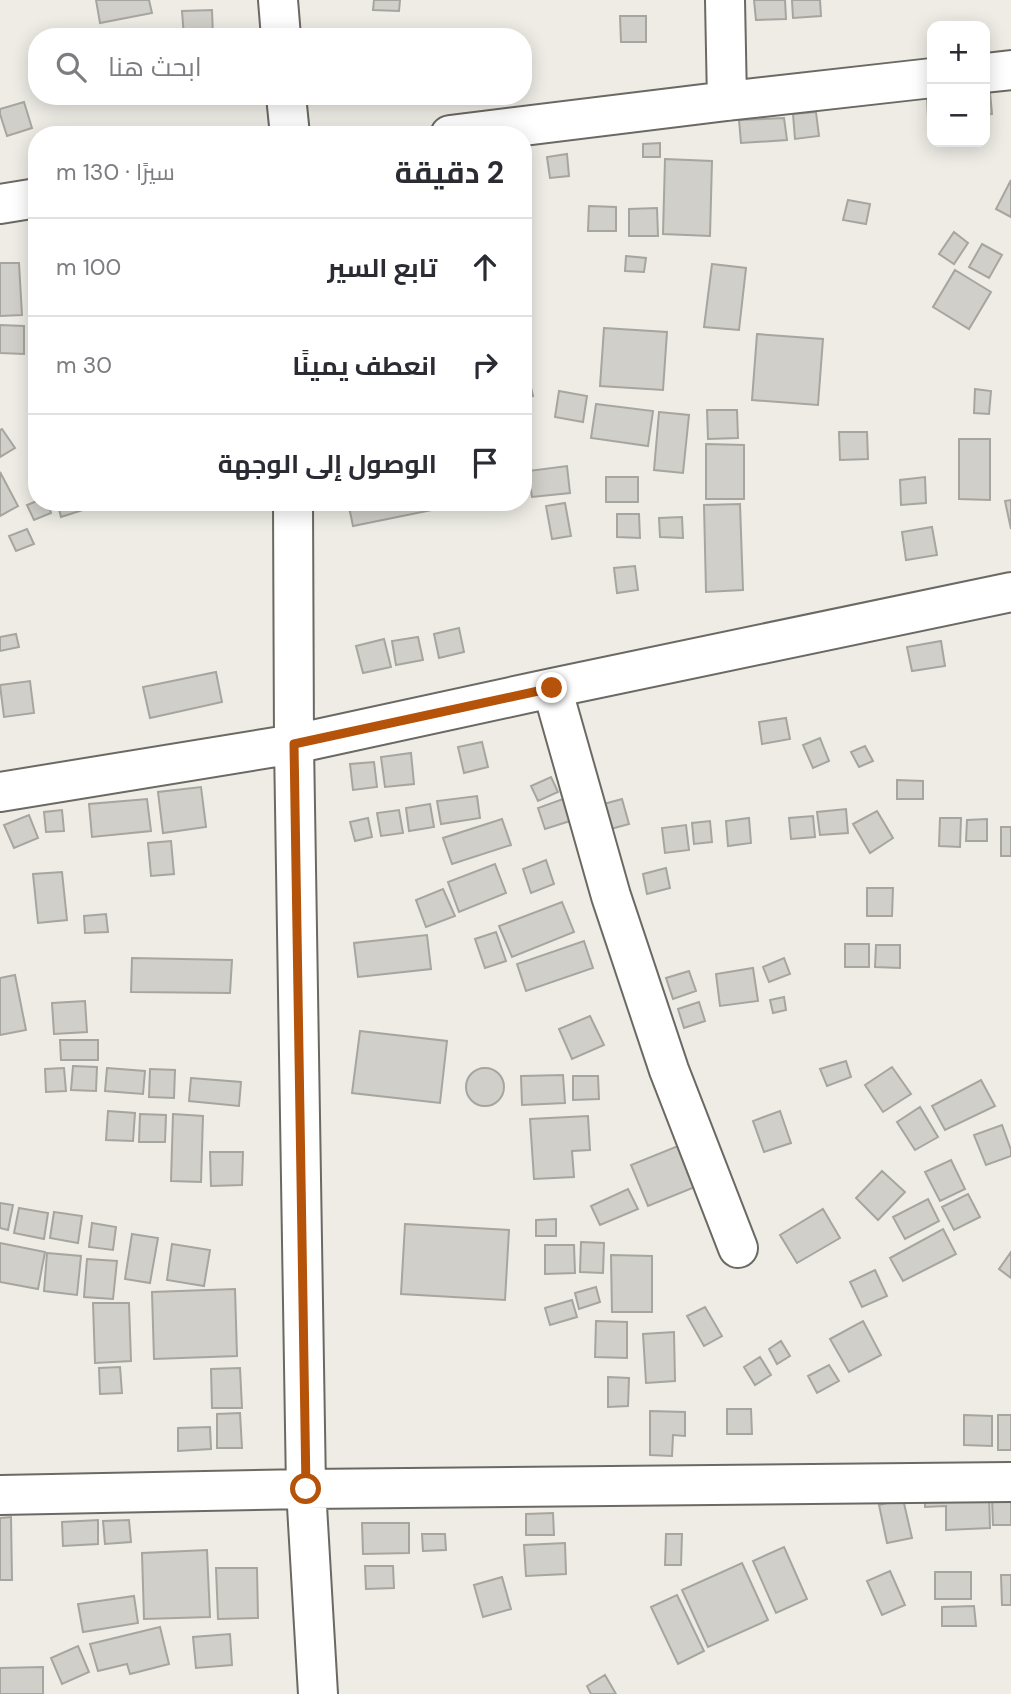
<!DOCTYPE html>
<html lang="ar">
<head>
<meta charset="utf-8">
<style>
  :root { --surface:#fff; --page:#f2f2f3; --text:#2b2b33; --muted:#7c7c81; --line:#e1e1e2 }
  body { margin:0; font-family:"DM Sans",Cairo,sans-serif; background:var(--page); color:var(--text); direction:rtl }
  .controls { position:absolute; right:21px; top:21px; display:grid; overflow:hidden; border-radius:14px; box-shadow:0 4px 18px #0003 }
  .controls button { width:63px; height:63px; display:grid; place-items:center; padding:0; border:0; border-bottom:2px solid var(--line); background:var(--surface); color:var(--text); font:35px sans-serif }
  .stop { position:absolute; width:21px; height:21px; margin:-16px; border:5px solid #b45309; border-radius:50%; background:#fff }
  .stop.end { background:#b45309; border-color:#fff; box-shadow:0 2px 7px #0008 }
  .list { margin:0; padding:0; list-style:none }
  h2 { display:flex; justify-content:space-between; align-items:center; height:91px; margin:0; padding:0 28px; font-size:30px }
  h2 small { font-size:23px; font-weight:400; color:var(--muted) }
  .list li { display:grid; grid-template-columns:46px 1fr auto; gap:21px; align-items:center; box-sizing:border-box; height:98px; padding:0 28px; border-top:2px solid var(--line) }
  .list b { display:block; font-size:26px; white-space:nowrap }
  .list em { font-size:23px; font-style:normal; color:var(--muted) }
  .icon { flex:none; width:38px; height:38px; fill:none; stroke:currentColor; stroke-width:2; stroke-linecap:round; stroke-linejoin:round }
  .map { position:relative; flex:none; width:1011px; height:1694px; overflow:hidden; direction:ltr }
  .search { position:absolute; background:var(--surface); box-shadow:0 4px 18px #0003; left:28px; top:28px; width:504px; height:77px; display:flex; align-items:center; gap:18px; box-sizing:border-box; padding:0 24px; border-radius:28px; color:var(--muted); font-size:26px }
  .panel { position:absolute; background:var(--surface); box-shadow:0 4px 18px #0003; left:28px; top:126px; width:504px; height:385px; border-radius:28px; direction:rtl }
  .map>svg:first-child { display:block }
  .building { fill:#d1cfc9; stroke:#a7a59f; stroke-width:2 }
  .lines { fill:none; stroke-linecap:round; stroke-linejoin:round }
  .minor-casing { stroke:#6b6963; stroke-width:42 }
  .minor { stroke:#fff; stroke-width:38 }
  .route { stroke:#b45309; stroke-width:9 }
</style>
</head>
<body>
<div class="map">
<svg width="1011" height="1694" viewBox="0 0 1011 1694">
  <rect width="100%" height="100%" fill="#eeece5"/>
  <path class="building" d="M96 0H149L152 13 100 23Z
    M374 0H400L399 11 373 10Z
    M754 0H785L786 19 756 20Z
    M792 0H820L821 16 793 18Z
    M212 10 213 37H184L182 11Z
    M620 16H646V42H621Z
    M985 92H990L992 114 985 115Z
    M932 94V118H928L927 95Z
    M24 102 32 128 7 136 0 114V109Z
    M816 112 819 136 795 139 793 114Z
    M784 118 787 140 741 143 739 120Z
    M660 143V157H643V144Z
    M567 154 569 176 550 178 547 157Z
    M665 159 712 161 710 236 663 234Z
    M1011 180V217L996 209Z
    M848 200 870 204 866 224 843 220Z
    M589 206 616 207V231H588Z
    M657 208 658 236H629V209Z
    M954 232 968 243 954 264 939 254Z
    M982 244 1002 255 989 278 969 267Z
    M626 256 646 258 644 272 625 271Z
    M0 263H19L22 315 0 316Z
    M712 264 746 268 739 330 704 327Z
    M955 270 991 292 969 329 933 307Z
    M0 325 24 326V354L0 353Z
    M604 328 667 332 663 390 600 386Z
    M757 334 823 339 818 405 752 400Z
    M528 375 533 396 523 399V376Z
    M975 389 991 391 989 414 974 413Z
    M559 391 587 396 583 422 555 417Z
    M596 404 653 411 648 446 591 438Z
    M707 410H737L738 438 708 439Z
    M659 412 689 415 683 473 654 470Z
    M2 429 15 448 0 457V430Z
    M839 432H867L868 459 840 460Z
    M959 439H990V500L959 499Z
    M706 444 744 445V499H706Z
    M567 466 570 493 532 497 528 471Z
    M0 472 18 506 0 516Z
    M606 477H638V502H606Z
    M925 477 926 503 901 505 900 480Z
    M1011 500V529L1005 501Z
    M37 501 47 502 51 513 34 520 27 505Z
    M57 502H108L61 517Z
    M348 502H430L432 510 353 526Z
    M565 503 571 536 552 539 546 506Z
    M740 504 743 590 706 592 704 505Z
    M617 514H639L640 538 617 537Z
    M682 517 683 538 660 537 659 518Z
    M932 527 937 555 906 560 902 532Z
    M27 529 34 544 16 551 9 536Z
    M635 566 638 590 617 593 614 568Z
    M459 628 464 652 439 658 434 634Z
    M16 634 19 647 0 651V637Z
    M418 637 423 660 396 665 392 641Z
    M384 639 391 667 363 673 356 646Z
    M941 641 945 666 912 671 907 647Z
    M216 672 222 702 150 718 143 687Z
    M30 681 34 713 4 717 0 685Z
    M786 718 790 739 762 744 759 722Z
    M820 738 829 761 813 768 803 745Z
    M482 742 488 767 464 773 458 747Z
    M865 746 873 761 859 767 851 752Z
    M411 753 414 784 385 787 381 757Z
    M374 762 377 787 353 790 350 764Z
    M551 777 558 792 538 801 531 786Z
    M897 780 923 781V799H897Z
    M201 787 206 827 163 833 158 792Z
    M477 796 480 818 441 824 437 801Z
    M147 799 151 831 92 837 89 804Z
    M563 799 570 821 545 829 538 808Z
    M622 799 629 824 607 830 600 805Z
    M430 804 434 827 409 831 406 808Z
    M846 809 848 833 820 835 817 812Z
    M62 810 64 831 46 832 44 812Z
    M399 810 403 833 381 836 377 813Z
    M877 811 893 838 870 853 853 824Z
    M29 815 38 838 14 848 4 825Z
    M813 816 815 837 791 839 789 818Z
    M368 818 372 837 355 841 350 822Z
    M749 818 751 843 728 846 726 821Z
    M940 818H961L960 847 939 846Z
    M502 819 511 845 452 864 443 838Z
    M987 819V841H966L967 820Z
    M710 821 712 842 694 844 692 823Z
    M686 825 689 850 665 853 662 828Z
    M1001 827H1011V856H1001Z
    M171 841 174 874 151 876 148 843Z
    M546 860 554 884 531 893 523 869Z
    M495 864 506 893 459 912 448 882Z
    M666 868 670 888 647 894 643 874Z
    M62 872 67 920 38 923 33 874Z
    M867 888H893L892 916H867Z
    M443 889 455 916 426 927 416 900Z
    M562 902 574 932 512 957 499 926Z
    M106 914 108 932 85 933 84 916Z
    M496 932 506 961 485 968 475 939Z
    M427 935 431 969 358 977 354 943Z
    M584 941 593 968 526 991 517 964Z
    M845 944H869V967H845Z
    M876 945H900V968L875 967Z
    M132 958 232 960 230 993 131 992Z
    M784 958 790 974 769 982 763 967Z
    M753 968 758 1001 720 1006 716 974Z
    M689 971 696 991 673 999 666 978Z
    M15 975 26 1030 0 1035V978Z
    M784 997 786 1010 773 1013 770 1000Z
    M85 1001 87 1032 54 1034 52 1003Z
    M699 1002 705 1021 684 1028 678 1009Z
    M590 1016 604 1045 572 1059 559 1029Z
    M360 1031 447 1041 440 1103 352 1093Z
    M60 1040H98V1060H61Z
    M846 1061 851 1077 827 1086 820 1069Z
    M73 1066 97 1067 96 1091 71 1090Z
    M892 1067 911 1094 883 1112 865 1085Z
    M466 1087a19 19 0 1 1 38 0a19 19 0 1 1-38 0Z
    M64 1068 66 1091 46 1092 45 1069Z
    M107 1068 145 1071 143 1094 105 1091Z
    M150 1069 175 1070 174 1098 149 1097Z
    M563 1075 565 1103 522 1105 521 1076Z
    M573 1076H598L599 1099 573 1100Z
    M191 1078 241 1082 239 1106 189 1101Z
    M981 1080 995 1106 945 1130 932 1106Z
    M920 1107 938 1137 915 1150 897 1122Z
    M108 1111 135 1113 133 1141 106 1140Z
    M780 1111 791 1143 764 1152 753 1121Z
    M140 1114 166 1115 165 1142H139Z
    M173 1114 203 1116 201 1182 171 1181Z
    M588 1116 590 1150 572 1151 574 1177 534 1179 530 1119Z
    M1002 1125 1011 1150V1156L986 1165 974 1135Z
    M678 1146 695 1187 648 1206 631 1165Z
    M210 1152H243L242 1185 211 1186Z
    M951 1160 965 1189 940 1201 925 1172Z
    M882 1171 905 1192 878 1220 856 1198Z
    M628 1189 638 1209 600 1225 591 1206Z
    M968 1194 980 1217 954 1230 942 1207Z
    M928 1199 939 1221 905 1239 893 1217Z
    M0 1203 13 1205 8 1230 0 1228Z
    M19 1208 48 1213 44 1239 14 1233Z
    M823 1209 840 1238 797 1263 780 1235Z
    M54 1212 82 1216 78 1243 50 1238Z
    M556 1219V1236H536V1220Z
    M92 1223 116 1227 113 1250 89 1247Z
    M405 1224 509 1230 505 1300 401 1294Z
    M943 1229 956 1254 903 1281 890 1258Z
    M132 1234 158 1238 150 1283 125 1279Z
    M581 1242 604 1243 603 1273 580 1272Z
    M0 1243 45 1252 38 1289 0 1282Z
    M172 1244 210 1250 204 1286 167 1280Z
    M545 1245H574L575 1273 545 1274Z
    M1011 1252V1278L999 1269Z
    M47 1253 81 1256 77 1295 44 1291Z
    M611 1255 652 1256V1312H612Z
    M87 1259 117 1261 113 1299 84 1297Z
    M875 1270 887 1296 862 1307 850 1282Z
    M596 1287 600 1302 579 1309 575 1293Z
    M235 1289 237 1356 154 1359 152 1292Z
    M572 1300 577 1317 550 1325 545 1308Z
    M93 1303H129L131 1361 95 1363Z
    M705 1307 722 1336 704 1346 687 1316Z
    M596 1321 627 1322V1358L595 1357Z
    M863 1321 881 1355 849 1372 830 1339Z
    M674 1332 675 1381 646 1383 643 1334Z
    M781 1341 790 1356 777 1364 769 1349Z
    M760 1357 771 1375 755 1385 744 1367Z
    M829 1365 839 1381 817 1393 808 1376Z
    M120 1367 122 1393 100 1394 99 1368Z
    M240 1368 242 1408H212L211 1369Z
    M608 1377 629 1378 628 1406 608 1407Z
    M727 1409H751L752 1434H727Z
    M650 1411 685 1412V1436L673 1435 672 1456 650 1455Z
    M240 1413 242 1448H217V1414Z
    M964 1415 992 1416V1446L964 1445Z
    M998 1415H1011V1450H998Z
    M210 1427 211 1449 178 1451V1428Z
    M989 1492 990 1528 946 1530V1506L925 1507V1495Z
    M903 1499 912 1538 887 1543 879 1505Z
    M992 1499H1011V1525H993Z
    M553 1513 554 1535H526V1514Z
    M11 1517 12 1580H0V1518Z
    M98 1520V1544L63 1546 62 1522Z
    M129 1520 131 1542 105 1544 103 1521Z
    M362 1523H409V1553L363 1554Z
    M422 1534H445L446 1550 423 1551Z
    M666 1534H682L681 1565H665Z
    M565 1543 566 1574 526 1576 524 1545Z
    M784 1547 807 1599 776 1613 753 1561Z
    M207 1550 210 1617 144 1619 142 1553Z
    M742 1563 768 1620 708 1647 682 1590Z
    M365 1566H393L394 1588 366 1589Z
    M216 1568H257L258 1618 218 1619Z
    M890 1571 905 1605 882 1615 867 1581Z
    M935 1572H971V1599H935Z
    M1001 1575H1011V1605H1002Z
    M502 1577 511 1609 483 1617 474 1585Z
    M677 1595 704 1651 678 1664 651 1607Z
    M134 1596 138 1623 83 1632 78 1604Z
    M974 1606 976 1626H942V1607Z
    M160 1627 169 1664 130 1674 127 1664 98 1671 90 1644Z
    M230 1634 232 1665 196 1668 193 1637Z
    M78 1646 89 1672 62 1684 51 1658Z
    M43 1667V1694H0V1668Z
    M605 1675 616 1694H591L587 1686Z"/>
  <g class="lines">
    <g class="minor-casing">
      <path id="minor" d="M278 0 281 37
        M725 0 727 101
        M985 73 1011 70
        M286 96 290 135
        M450 135 727 101 932 78
        M0 204 37 198
        M293 502 294 744 306 1489 318 1694
        M552 688 611 896 669 1070 738 1248
        M0 792 294 744 552 688 1011 592
        M0 1495 306 1489 1011 1482"/>
    </g>
    <use href="#minor" class="minor"/>
  </g>
  <g class="lines">
    <path class="route" d="M306 1489 294 744 552 688"/>
  </g>
</svg>
<div class="controls">
<button>+</button>
<button>−</button>
</div>
<div class="stop" style="left:306px;top:1489px"></div>
<div class="stop end" style="left:552px;top:688px"></div>
<div class="search"><svg class="icon" aria-label="search" viewBox="0 0 24 24"><circle cx="10" cy="10" r="6"/><path d="M15 15l6 6"/></svg>ابحث هنا</div>
<section class="panel">
<h2>2 دقيقة<small>سيرًا · 130 m</small></h2>
<ul class="list">
<li><svg class="icon" aria-label="ahead" viewBox="0 0 24 24"><path d="M12 20V5M6 11l6-6 6 6"/></svg><div><b>تابع السير</b></div><em>100 m</em></li>
<li><svg class="icon" aria-label="right" viewBox="0 0 24 24"><path d="M7 20v-9h11M14 6l5 5-5 5"/></svg><div><b>انعطف يمينًا</b></div><em>30 m</em></li>
<li><svg class="icon" aria-label="arrive" viewBox="0 0 24 24"><path d="M6 21V4h12l-3 4 3 4H6"/></svg><div><b>الوصول إلى الوجهة</b></div></li>
</ul>
</section>
</div>
</body>
</html>
